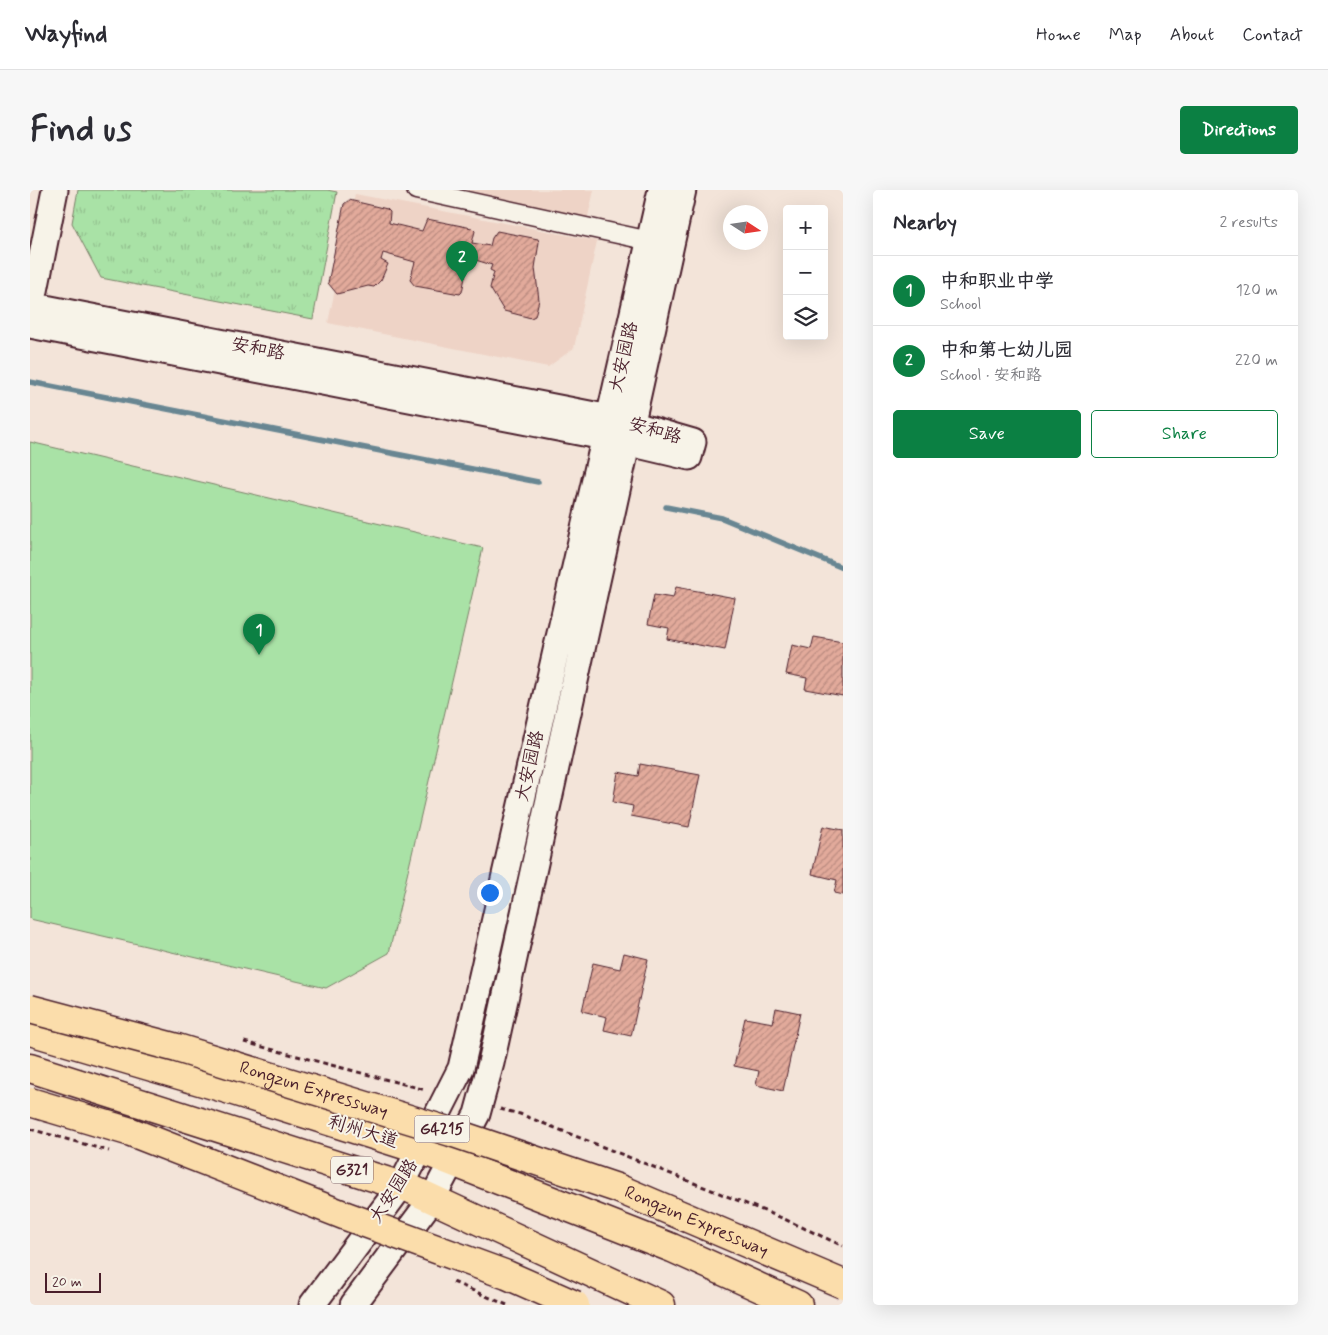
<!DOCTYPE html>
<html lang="en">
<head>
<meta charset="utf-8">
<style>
  :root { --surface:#fff; --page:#f7f7f7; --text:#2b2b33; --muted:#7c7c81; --line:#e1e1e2; --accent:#0b8043 }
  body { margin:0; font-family:Mynerve,"LXGW WenKai TC",sans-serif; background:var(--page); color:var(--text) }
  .controls { position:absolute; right:15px; top:15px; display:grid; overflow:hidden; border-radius:5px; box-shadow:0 5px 20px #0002 }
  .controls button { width:45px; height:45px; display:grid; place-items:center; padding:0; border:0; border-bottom:1px solid var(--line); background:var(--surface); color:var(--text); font:25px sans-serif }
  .compass { position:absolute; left:693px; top:15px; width:45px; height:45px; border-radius:50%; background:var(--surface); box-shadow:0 5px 20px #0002; rotate:102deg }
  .scale { position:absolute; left:15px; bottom:12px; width:56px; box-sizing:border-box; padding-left:5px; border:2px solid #4a1f2b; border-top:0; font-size:14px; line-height:18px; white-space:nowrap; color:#4a1f2b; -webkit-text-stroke:4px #f7f3e8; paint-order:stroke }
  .you { position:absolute; left:459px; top:702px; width:18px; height:18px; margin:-12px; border:4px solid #fff; border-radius:50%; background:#1a73e8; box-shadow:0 0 0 8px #1a73e833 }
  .badge { display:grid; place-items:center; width:32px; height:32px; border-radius:50%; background:var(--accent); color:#fff; font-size:16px; font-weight:700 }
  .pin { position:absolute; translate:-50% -41px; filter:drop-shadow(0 1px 2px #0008) }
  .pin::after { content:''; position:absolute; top:26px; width:18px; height:15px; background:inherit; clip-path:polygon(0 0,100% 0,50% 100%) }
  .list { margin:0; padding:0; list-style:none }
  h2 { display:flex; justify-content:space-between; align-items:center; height:65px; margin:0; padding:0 20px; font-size:21px }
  h2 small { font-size:16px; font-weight:400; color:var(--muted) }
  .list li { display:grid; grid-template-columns:32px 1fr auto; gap:15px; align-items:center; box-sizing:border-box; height:70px; padding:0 20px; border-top:1px solid var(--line) }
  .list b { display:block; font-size:19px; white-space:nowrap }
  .list p { margin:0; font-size:16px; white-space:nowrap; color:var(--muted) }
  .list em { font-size:16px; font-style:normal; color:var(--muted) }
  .actions { display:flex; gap:10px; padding:15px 20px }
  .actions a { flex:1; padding:11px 0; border:1px solid var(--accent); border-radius:5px; text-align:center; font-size:18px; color:var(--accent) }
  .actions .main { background:var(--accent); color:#fff }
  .icon { flex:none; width:28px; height:28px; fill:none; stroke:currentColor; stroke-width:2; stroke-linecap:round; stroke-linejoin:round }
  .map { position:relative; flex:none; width:813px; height:1115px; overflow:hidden; border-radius:5px }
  header { display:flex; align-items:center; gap:30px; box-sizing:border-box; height:70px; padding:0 25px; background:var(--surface); border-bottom:1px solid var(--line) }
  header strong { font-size:24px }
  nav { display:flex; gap:28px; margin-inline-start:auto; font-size:18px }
  .intro { display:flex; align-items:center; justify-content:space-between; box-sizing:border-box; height:120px; padding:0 30px }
  h1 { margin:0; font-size:35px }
  .button { padding:12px 22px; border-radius:5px; background:var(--accent); color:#fff; font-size:18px; font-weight:700 }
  main { display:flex; gap:30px; padding:0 30px }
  aside { flex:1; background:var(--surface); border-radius:5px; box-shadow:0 5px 20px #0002 }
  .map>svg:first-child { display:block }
  .built { fill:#eed3c6 }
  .grass { fill:url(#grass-tufts); stroke:#7a8068 }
  .pitch { fill:#a9e2a6; stroke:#7a8068 }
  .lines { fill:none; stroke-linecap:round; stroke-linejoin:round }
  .stream { stroke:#678692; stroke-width:5.5 }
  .building { fill:url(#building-hatch); stroke:#4a1f2b }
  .street-casing { stroke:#4a1f2b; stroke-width:21 }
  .secondary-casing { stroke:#4a1f2b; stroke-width:29 }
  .highway-casing { stroke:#4a1f2b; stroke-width:31 }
  .path { stroke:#4a1f2b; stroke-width:3; stroke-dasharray:5 4; stroke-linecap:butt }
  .street { stroke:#f7f3e8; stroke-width:18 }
  .secondary { stroke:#f7f3e8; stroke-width:25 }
  .highway { stroke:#fbddab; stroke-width:28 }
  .highway-bridge-casing { stroke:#4a1f2b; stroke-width:31; stroke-linecap:butt }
  .highway-bridge { stroke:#fbddab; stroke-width:28 }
  .labels { text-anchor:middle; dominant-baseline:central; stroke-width:4; stroke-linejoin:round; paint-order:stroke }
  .shield { fill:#f7f3e8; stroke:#7e5f64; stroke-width:1 }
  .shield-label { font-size:16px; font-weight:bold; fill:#4a1f2b }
  .street-label { font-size:18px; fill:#4a1f2b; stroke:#f7f3e8 }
</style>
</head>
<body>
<header>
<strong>Wayfind</strong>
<nav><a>Home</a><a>Map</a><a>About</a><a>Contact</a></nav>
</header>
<div class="intro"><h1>Find us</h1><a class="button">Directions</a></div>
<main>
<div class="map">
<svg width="813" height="1115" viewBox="0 0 813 1115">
  <defs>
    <pattern id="grass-tufts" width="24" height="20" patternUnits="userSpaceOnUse" patternTransform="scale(1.25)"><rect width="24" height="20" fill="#a9e2a6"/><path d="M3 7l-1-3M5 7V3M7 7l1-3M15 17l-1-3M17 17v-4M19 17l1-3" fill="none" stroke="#93c18f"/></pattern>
    <pattern id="building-hatch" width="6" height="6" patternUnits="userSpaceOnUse" patternTransform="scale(1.25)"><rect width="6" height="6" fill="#e2aa9b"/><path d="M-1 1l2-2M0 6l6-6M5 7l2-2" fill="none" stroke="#b98a7f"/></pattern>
  </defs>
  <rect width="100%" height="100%" fill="#f3e4d9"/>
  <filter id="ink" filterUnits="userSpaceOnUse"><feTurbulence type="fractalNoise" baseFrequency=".02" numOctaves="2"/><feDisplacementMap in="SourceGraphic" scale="10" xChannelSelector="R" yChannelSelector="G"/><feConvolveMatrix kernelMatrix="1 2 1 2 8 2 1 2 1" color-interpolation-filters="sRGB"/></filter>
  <g filter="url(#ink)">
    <path class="built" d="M428 0H564L557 31Z
      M325 4 567 51 544 158 518 177 298 133Z"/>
    <path class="grass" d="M48 0H297L307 2 283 129 71 88 42 33Z"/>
    <path class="pitch" d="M0 252 453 358 359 763 296 798 0 729Z"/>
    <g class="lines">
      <path class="stream" d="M0 192 508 292
        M636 317 692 328 813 378"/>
    </g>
    <path class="building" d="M319 10 357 19 360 22 359 33 392 41 397 29 442 38 445 41 442 53 460 56 462 48 467 41 508 49 509 52 505 78 509 110 505 126 501 128 474 121 460 98 464 82 460 80 462 75 439 68 432 102 430 104 385 96 380 90 385 72 353 63 351 70 358 74 351 90 344 97 338 96 307 104 298 93 314 14Z
      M646 397 705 408 695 460 637 449 639 438 618 434 624 405 643 408Z
      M784 447 813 452V506L775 499 777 488 756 484 762 455 781 459Z
      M610 574 670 585 659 637 601 626 603 616 583 612 588 582 608 586Z
      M793 636 813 640V705L804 703 807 690 782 684Z
      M594 763 618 769 601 846 574 840 577 827 552 821 563 773 590 779Z
      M746 818 770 823 753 901 726 895 729 881 704 876 715 828 743 833Z"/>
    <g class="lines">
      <g class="street-casing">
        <path id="street" d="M386 0 620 51"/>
      </g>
      <g class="secondary-casing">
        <path id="secondary" d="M0 115 580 228 663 252 659 267 574 247 0 135
          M0 126 25 0
          M282 1115 371 996 431 878 631 0
          M323 1115 402 1009 447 924 461 873 653 0"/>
      </g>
      <g class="highway-casing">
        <path id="highway" d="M0 841 197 899 400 963 642 1058 768 1115
          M0 878 381 999 631 1115"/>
      </g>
      <path class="path" d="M214 852 396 900
        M470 919 490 924 752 1028 813 1056
        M0 939 79 961
        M423 1092 477 1115"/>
      <use href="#street" class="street"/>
      <use href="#secondary" class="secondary"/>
      <use href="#highway" class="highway"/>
      <g class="highway-bridge-casing">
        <g id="highway-bridge">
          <path id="s1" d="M0 819 147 858 421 942 587 998 813 1094"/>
          <path d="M0 912 101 942 316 1026 477 1085 545 1115"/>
        </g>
      </g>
      <use href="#highway-bridge" class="highway-bridge"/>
    </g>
  </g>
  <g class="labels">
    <g class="shield">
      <rect x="384.5" y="925.5" width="55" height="27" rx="4"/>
      <rect x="301" y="966.5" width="42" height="27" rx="4"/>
    </g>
    <g class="shield-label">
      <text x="412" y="939">G4215</text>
      <text x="322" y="980">G321</text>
    </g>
    <g class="street-label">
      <text transform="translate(228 159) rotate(11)">安和路</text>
      <text transform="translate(594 167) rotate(-77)">大安园路</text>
      <text transform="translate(625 241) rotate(16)">安和路</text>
      <text transform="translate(500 576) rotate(-77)">大安园路</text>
      <text stroke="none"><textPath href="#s1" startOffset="295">Rongzun Expressway</textPath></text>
      <text transform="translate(333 942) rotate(17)">利州大道</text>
      <text transform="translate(364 1001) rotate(-57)">大安园路</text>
      <text stroke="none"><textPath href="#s1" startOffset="700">Rongzun Expressway</textPath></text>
    </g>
  </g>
</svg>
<div class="controls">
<button>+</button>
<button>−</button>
<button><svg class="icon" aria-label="layers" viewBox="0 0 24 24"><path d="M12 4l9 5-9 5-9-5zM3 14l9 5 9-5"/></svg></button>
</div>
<svg class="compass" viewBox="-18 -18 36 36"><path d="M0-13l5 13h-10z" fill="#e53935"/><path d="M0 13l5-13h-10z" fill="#7c7c81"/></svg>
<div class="scale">20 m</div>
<div class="you"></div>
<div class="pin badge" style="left:229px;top:465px">1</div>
<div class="pin badge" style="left:432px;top:92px">2</div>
</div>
<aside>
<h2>Nearby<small>2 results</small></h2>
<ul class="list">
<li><span class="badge">1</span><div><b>中和职业中学</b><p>School</p></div><em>120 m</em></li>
<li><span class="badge">2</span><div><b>中和第七幼儿园</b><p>School · 安和路</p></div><em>220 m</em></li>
</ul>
<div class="actions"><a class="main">Save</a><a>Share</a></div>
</aside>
</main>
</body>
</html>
